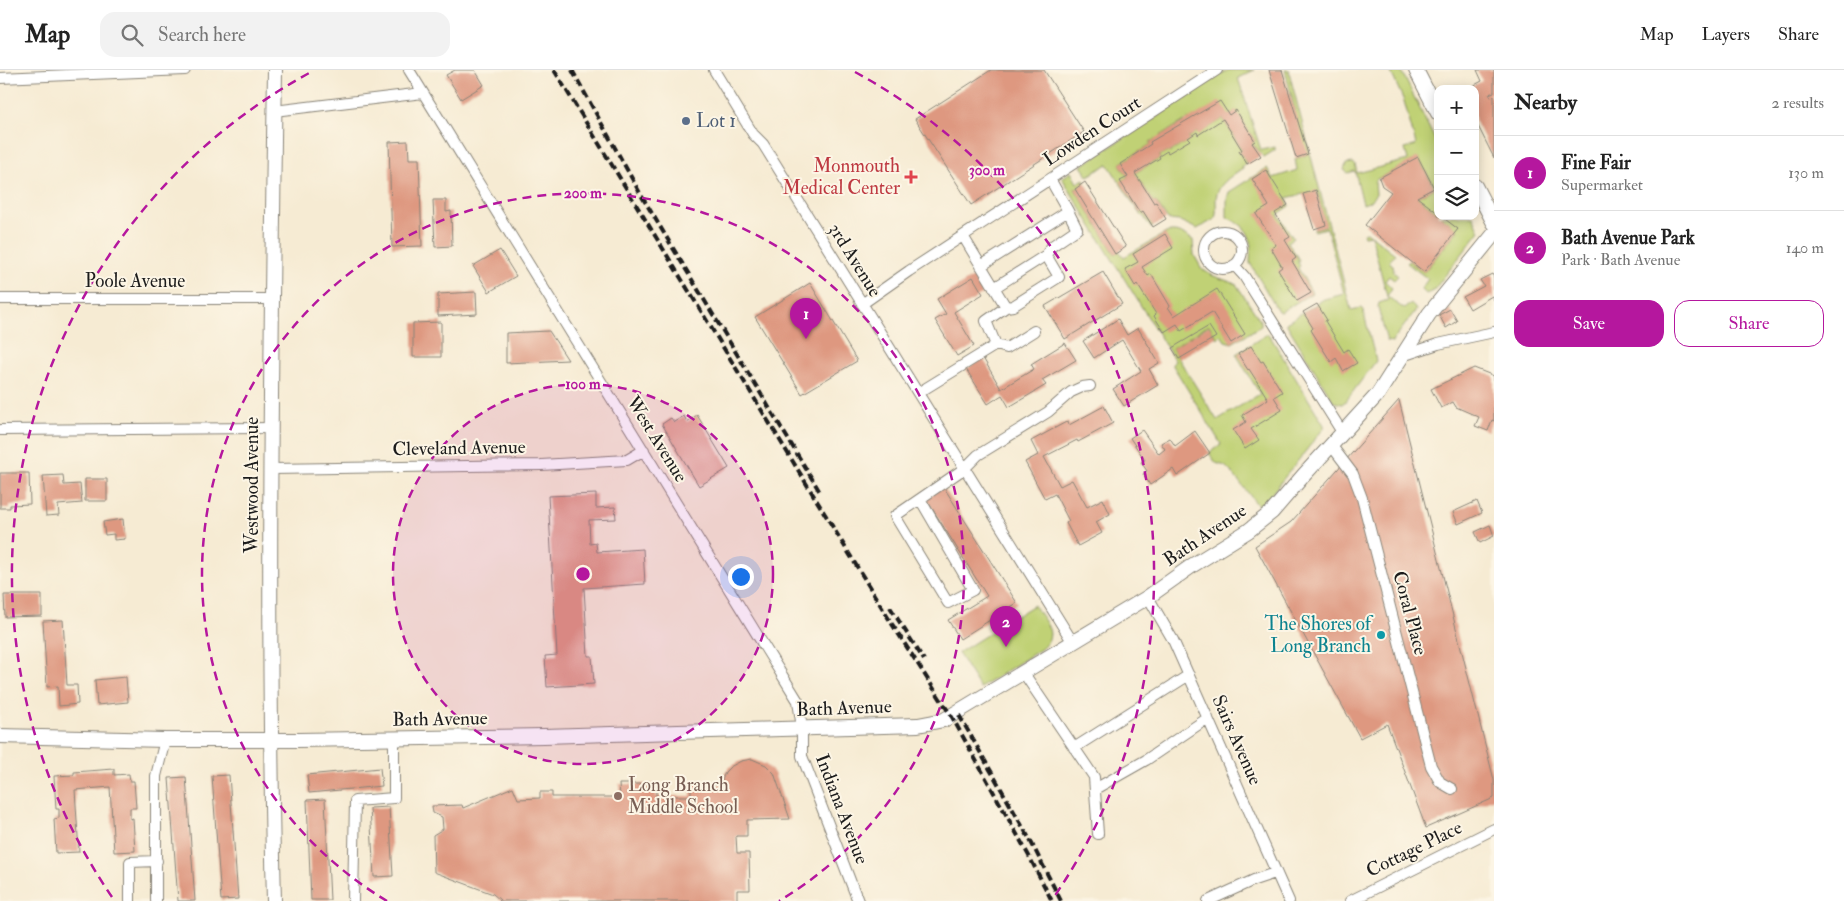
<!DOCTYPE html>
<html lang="en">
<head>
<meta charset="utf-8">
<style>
  :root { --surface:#fff; --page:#f2f2f2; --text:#222; --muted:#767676; --line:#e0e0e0; --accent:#b5179e }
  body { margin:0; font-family:"IM FELL Double Pica",serif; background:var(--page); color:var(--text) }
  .controls { position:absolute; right:15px; top:15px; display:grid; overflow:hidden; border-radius:10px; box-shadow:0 2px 12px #0003 }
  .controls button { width:45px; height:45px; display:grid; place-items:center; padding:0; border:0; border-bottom:1px solid var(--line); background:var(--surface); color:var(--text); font:25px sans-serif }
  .you { position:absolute; left:740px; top:506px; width:18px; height:18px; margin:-12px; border:4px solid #fff; border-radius:50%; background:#1a73e8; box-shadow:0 0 0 8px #1a73e833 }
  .badge { display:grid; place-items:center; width:32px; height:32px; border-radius:50%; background:var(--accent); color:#fff; font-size:16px; font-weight:700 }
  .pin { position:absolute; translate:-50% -41px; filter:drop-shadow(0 1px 2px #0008) }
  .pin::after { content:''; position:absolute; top:26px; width:18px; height:15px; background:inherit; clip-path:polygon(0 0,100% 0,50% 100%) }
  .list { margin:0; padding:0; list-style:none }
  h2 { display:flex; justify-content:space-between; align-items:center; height:65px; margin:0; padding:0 20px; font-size:21px }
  h2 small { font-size:16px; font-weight:400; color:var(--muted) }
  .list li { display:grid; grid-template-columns:32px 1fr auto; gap:15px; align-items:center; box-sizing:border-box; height:75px; padding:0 20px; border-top:1px solid var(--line) }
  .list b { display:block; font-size:19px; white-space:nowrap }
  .list p { margin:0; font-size:16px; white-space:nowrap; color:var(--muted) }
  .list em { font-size:16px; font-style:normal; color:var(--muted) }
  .actions { display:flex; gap:10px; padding:15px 20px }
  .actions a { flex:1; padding:11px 0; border:1px solid var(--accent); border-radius:15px; text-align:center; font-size:18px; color:var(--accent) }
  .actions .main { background:var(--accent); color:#fff }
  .icon { flex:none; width:28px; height:28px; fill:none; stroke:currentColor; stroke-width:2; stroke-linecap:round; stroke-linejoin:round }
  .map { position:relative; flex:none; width:1494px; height:831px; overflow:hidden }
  header { display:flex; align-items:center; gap:30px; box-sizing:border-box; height:70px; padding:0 25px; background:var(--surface); border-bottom:1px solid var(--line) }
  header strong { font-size:24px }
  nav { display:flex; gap:28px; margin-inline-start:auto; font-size:18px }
  .search { width:350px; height:45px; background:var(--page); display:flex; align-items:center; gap:12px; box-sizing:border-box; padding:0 18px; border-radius:15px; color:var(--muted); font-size:19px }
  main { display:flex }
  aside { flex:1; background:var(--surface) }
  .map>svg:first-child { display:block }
  .green { fill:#c0d174; stroke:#6e7648 }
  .building { fill:#de9880 }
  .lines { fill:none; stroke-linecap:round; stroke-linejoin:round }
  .street-casing { stroke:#898478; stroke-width:12 }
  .secondary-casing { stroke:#898478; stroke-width:16 }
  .street { stroke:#fff; stroke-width:10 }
  .secondary { stroke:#fff; stroke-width:14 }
  .rail { stroke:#1c1c1c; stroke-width:4; stroke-dasharray:8 4; stroke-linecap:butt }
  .ring { fill:none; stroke:#b5179e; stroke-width:2.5; stroke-dasharray:9 6 }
  .service-dot { fill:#5c6f8a; stroke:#fcf5e5; stroke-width:2 }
  .health-dot { fill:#e0444e; stroke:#fcf5e5; stroke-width:2 }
  .culture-dot { fill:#0f9aa8; stroke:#fcf5e5; stroke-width:2 }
  .education-dot { fill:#8d6e63; stroke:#fcf5e5; stroke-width:2 }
  .labels { text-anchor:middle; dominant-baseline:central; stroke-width:4; stroke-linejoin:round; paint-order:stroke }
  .service-label { font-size:19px; fill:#4e5e75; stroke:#fcf5e5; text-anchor:start }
  .street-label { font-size:19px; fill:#1c1c1c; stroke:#fcf5e5 }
  .health-label { font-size:19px; fill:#be3a42; stroke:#fcf5e5; text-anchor:end }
  .culture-label { font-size:19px; fill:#0d838f; stroke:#fcf5e5; text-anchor:end }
  .education-label { font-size:19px; fill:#785e54; stroke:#fcf5e5; text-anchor:start }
  .centre { fill:#b5179e; stroke:#fcf5e5; stroke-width:2.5 }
  .ring-label { font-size:15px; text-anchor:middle; font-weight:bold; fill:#b5179e; stroke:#fcf5e5; stroke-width:4; stroke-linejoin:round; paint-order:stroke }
</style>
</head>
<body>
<header>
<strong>Map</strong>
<div class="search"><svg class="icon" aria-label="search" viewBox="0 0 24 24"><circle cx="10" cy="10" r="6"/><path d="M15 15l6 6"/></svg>Search here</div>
<nav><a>Map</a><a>Layers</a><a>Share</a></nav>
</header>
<main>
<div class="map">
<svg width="1494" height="831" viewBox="0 0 1494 831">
  <rect width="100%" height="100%" fill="#fcf5e5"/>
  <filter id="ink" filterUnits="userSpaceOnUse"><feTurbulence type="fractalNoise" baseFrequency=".02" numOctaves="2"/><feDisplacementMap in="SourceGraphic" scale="10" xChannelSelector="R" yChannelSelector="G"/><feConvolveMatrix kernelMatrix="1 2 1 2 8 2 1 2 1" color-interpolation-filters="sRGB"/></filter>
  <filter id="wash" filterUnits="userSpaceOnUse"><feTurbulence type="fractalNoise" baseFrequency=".0096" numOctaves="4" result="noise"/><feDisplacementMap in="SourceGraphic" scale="20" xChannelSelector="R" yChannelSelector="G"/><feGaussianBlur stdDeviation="1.12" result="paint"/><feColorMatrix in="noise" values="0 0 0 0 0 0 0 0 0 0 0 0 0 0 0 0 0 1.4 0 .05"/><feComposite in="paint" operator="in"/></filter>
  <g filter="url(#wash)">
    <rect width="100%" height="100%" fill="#f6ebd3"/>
    <path class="green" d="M1228 0H1254L1238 8 1261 80 1275 77V80L1264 87 1252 73 1255 71 1236 41 1229 45 1190 51 1188 49 1150 72 1151 74 1120 94 1128 107 1121 111 1140 143 1143 141 1153 157 1151 158 1144 147 1139 143 1108 94 1088 106 1081 96Z
      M1285 0H1290L1289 2 1351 240 1361 238 1363 240 1376 291 1346 331 1342 334 1334 332 1332 329 1286 253 1324 229 1344 224 1327 158 1314 161V159L1326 156 1317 121 1286 128 1290 136 1278 144 1293 168 1288 172 1299 190 1297 191 1300 196 1298 198 1312 223 1281 242 1278 241 1250 193 1251 171 1247 162 1241 155 1227 147V129L1229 122 1267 98 1273 108 1297 100 1295 89 1306 85Z
      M1390 0H1401L1438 76V143L1417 127 1435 118 1418 88 1377 109 1375 112 1376 124 1369 132 1363 134 1355 101 1348 103 1344 100 1346 94 1353 93 1355 94 1357 103 1408 90 1405 79 1416 75 1404 31Z
      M1223 49 1242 80 1239 81 1246 93 1242 96 1243 98C1233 105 1217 114 1216 129 1216 136 1217 142 1215 149L1197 159 1180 151 1168 150 1156 132 1154 133 1135 103 1160 88 1159 86 1167 81 1169 83 1189 70 1188 68 1197 62 1198 64Z
      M1071 102 1077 113 1084 109 1085 112 1075 119 1115 184 1119 181 1124 187 1166 163C1176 160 1184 164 1193 170L1194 185 1202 199 1211 205 1236 214 1261 252V256L1232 273 1225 271 1221 265 1217 268 1209 255 1172 278 1217 350 1260 324 1236 284 1267 264 1270 266 1324 355V358L1261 437 1256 433 1233 404 1225 396 1216 393 1209 383 1221 374 1172 294 1175 291 1062 108Z
      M1441 146H1473L1480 161 1433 221 1426 224 1421 219 1428 209 1407 193 1409 191 1424 202 1458 160Z
      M1367 162 1395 184 1389 192 1393 195 1394 202 1398 206 1394 210 1389 206 1385 211 1392 218 1387 226 1404 239 1411 233 1416 240 1392 272 1387 271 1386 268 1378 237 1379 233 1388 230 1371 165 1364 166 1363 163Z
      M1034 535C1044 552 1060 563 1041 579L980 618 958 583Z"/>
    <g id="blocks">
      <path class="building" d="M455 0H475L484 15 461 29 446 5Z
        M991 0H1044L1084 62 971 135 915 49Z
        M1269 0H1282L1308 84 1296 88Z
        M1477 0H1494V22L1489 24 1491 27 1494 26V88L1475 50V19H1467L1482 11Z
        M1220 31 1229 45 1236 40 1255 71 1252 73 1261 86 1247 94 1239 81 1242 80 1223 49 1198 65 1197 62 1188 68 1190 70 1168 83 1167 81 1159 86 1160 88 1135 103 1154 133 1156 132 1166 149 1153 157 1143 141 1140 143 1120 111 1128 107 1120 94 1151 74 1150 72Z
        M408 71 409 89H419L422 176 392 177 389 72Z
        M1418 87 1434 118 1417 127 1438 143V146H1441L1458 159 1424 202 1365 155 1391 122 1382 116 1379 108Z
        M1266 100 1288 135 1275 143 1290 167 1285 170 1296 188 1292 191 1311 223 1297 231 1278 200 1282 197 1271 178 1276 175 1256 144 1269 136 1252 109Z
        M1085 112 1126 177 1115 184 1075 119Z
        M1316 120 1326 155 1314 159 1303 124Z
        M433 130H446V142L451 141 452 176 435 177Z
        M1165 164 1173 178 1142 197 1148 206 1151 204 1170 236 1168 237 1174 246 1217 219 1245 264 1231 273 1212 242 1181 261 1177 254 1164 262 1154 246 1156 244 1137 214 1135 216 1125 199 1138 192 1133 184Z
        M500 180 516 206 489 222 473 196Z
        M1103 202 1122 234 1065 269 1045 236Z
        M1492 204 1494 207V230L1492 226 1470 239 1463 227 1484 216 1480 210Z
        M973 207 983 224 954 242 974 276 957 286 935 250 946 244 937 229Z
        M810 213 857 291 802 324 755 247Z
        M476 222 477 244 438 246V224Z
        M1317 234 1327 250 1325 251 1344 282 1348 279 1357 293 1343 301 1336 288 1331 292 1311 260 1313 258 1303 242Z
        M1450 239 1457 251 1446 258 1439 245Z
        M1118 249 1127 265 1138 258 1159 293 1149 299 1158 315 1124 336 1113 319 1141 301 1122 270 1094 288 1083 271Z
        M441 252V287H413V253Z
        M1209 256 1216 267 1179 289 1172 278Z
        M549 261 568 290 506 293V263Z
        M1065 273 1076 290 1042 310 1046 315 1009 337 1002 325 988 334 966 299 983 288 1001 319 1034 299 1031 294Z
        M1251 276 1261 292 1263 291 1282 322 1274 327 1282 340 1251 359 1259 370 1245 379 1233 360 1246 352 1242 345 1268 329 1249 299 1248 300 1238 284Z
        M1474 298 1494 306V351L1492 350 1488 361 1475 356 1479 347 1456 337 1453 332 1441 338 1431 319Z
        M1399 330 1494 710V728L1426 758 1387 654 1360 668 1255 476 1291 452Z
        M1104 336 1113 353 1078 372 1077 370 1044 387 1060 416 1072 410 1087 437 1103 429 1110 444 1096 452 1102 463 1078 476 1066 453 1069 451 1055 424 1045 429 1025 392 1038 385 1031 371 1068 351 1069 355Z
        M697 345 729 398 699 416 662 354 671 348 674 352 684 346 687 352Z
        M1142 360 1159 384 1165 379 1161 373 1170 368 1175 376 1195 361 1210 383 1177 406 1173 399 1150 415 1143 404 1147 401 1141 392 1145 390 1130 368Z
        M0 403H29L30 434 10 435V438H0Z
        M63 405 64 415 80 414 82 433 58 435 59 445 46 446 43 406Z
        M85 409H107V431H85Z
        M943 416 1017 533 960 569 948 550 987 526 925 427Z
        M596 424V438L615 437 616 449 589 450 590 474 596 473 597 482 643 479 645 514 584 518 588 586H592L594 614 547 617 545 586 557 585 548 426Z
        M1477 431 1482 443 1458 454 1453 442Z
        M123 449 125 469 114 470V464L105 465 103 452Z
        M1490 455 1494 466 1480 473 1475 462Z
        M4 525H42V546L5 547Z
        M63 550 67 615H77L78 634 59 636 58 616 47 617 43 551Z
        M126 607 128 632 97 635 95 610Z
        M752 689 766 695 774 703 790 749 747 750V766H736L737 783H749L750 820H737V831H499L500 830 493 824 434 802 433 765 443 759 442 747 433 743 432 736 462 735 463 738 513 717 518 729 540 728V722H552V727H620L619 714H656V726H691V713L720 715 725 702 730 697 741 691Z
        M380 698 382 716 309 723 307 705Z
        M114 699V705L129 704 130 711H134L136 738H130V749L133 748 135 781 114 782 110 717 75 720 79 782 56 783 54 749 59 748V739H56L54 706 74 705V702Z
        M229 705 238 829 221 830 212 706Z
        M186 707 195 831H178L169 708Z
        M325 729 330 830H311L307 730Z
        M389 737 393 806 374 807 370 738Z"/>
    </g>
  </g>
  <g filter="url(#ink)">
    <use href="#blocks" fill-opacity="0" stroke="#898478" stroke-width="1"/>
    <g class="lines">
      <g class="street-casing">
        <path id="street" d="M409 0 798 631 802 658V686L858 831
          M714 0 753 64 763 74 1072 571
          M0 8 185 0
          M274 41 423 23
          M1204 180a19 19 0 1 1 38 0a19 19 0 1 1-38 0Z
          M1234 195 1244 206 1342 362
          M981 196 1068 141
          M994 218 1046 185 1052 176 1077 159 1068 141 1050 109
          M0 229H271
          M862 234 909 201 1217 0
          M1006 237 1013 236 1059 207 1046 185
          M996 275 1007 278 1034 261
          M1402 286 1438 274 1494 262
          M918 323 996 275 986 251 1006 237 963 166
          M0 360 272 358
          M1331 375 1353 404 1362 428 1431 696 1440 712 1452 719
          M272 399 541 395 627 390 644 380
          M920 429 973 520 948 533 895 446 965 398 978 385 1048 342 1071 322 1082 317 1090 316
          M1148 527 1173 570 1289 831
          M1023 602 1094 707 1098 764
          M1074 678 1189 605
          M1095 719 1146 690 1208 648
          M130 831V792L157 791
          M156 831V706L165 670
          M353 831 355 731 394 728V668
          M1208 831 1254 810 1275 803
          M1350 831 1494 759"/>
      </g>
      <g class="secondary-casing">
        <path id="secondary" d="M1416 0 1438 43
          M1475 116 1494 153
          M0 666 165 670H298L544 666 918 655 944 650 1148 527 1193 495 1248 461 1272 442 1303 406 1378 324 1429 244 1494 164
          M274 831C267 554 271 277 275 0"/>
      </g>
      <use href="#street" class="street"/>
      <use href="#secondary" class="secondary"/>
      <path class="rail" d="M554 0 892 554 952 647 1029 786 1052 831
        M572 0 641 125 820 422
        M890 537 924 590
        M959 645 1029 768 1061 831"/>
    </g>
  </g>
  <circle cx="583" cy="504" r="190" fill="#b5179e" fill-opacity=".12"/>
  <g class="ring">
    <circle cx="583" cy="504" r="190"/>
    <path d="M387 831A381 381 0 1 1 779 831"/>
    <path d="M112 827A571 571 0 0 1 311 2M855 2A571 571 0 0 1 1054 827"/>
  </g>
  <circle class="service-dot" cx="686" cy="51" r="5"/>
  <path class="health-dot" d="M908.5 99.5h5v5h5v5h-5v5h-5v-5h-5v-5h5z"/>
  <circle class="culture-dot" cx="1381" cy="565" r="5"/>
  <circle class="education-dot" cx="618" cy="726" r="5"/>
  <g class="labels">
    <g class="service-label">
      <text x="696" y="51">Lot 1</text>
    </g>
    <g class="street-label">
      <text transform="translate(1092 61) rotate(-33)">Lowden Court</text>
      <text transform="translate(855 190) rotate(58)">3rd Avenue</text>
      <text x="135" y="211">Poole Avenue</text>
      <text transform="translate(657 369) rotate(58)">West Avenue</text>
      <text transform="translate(459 378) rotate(-1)">Cleveland Avenue</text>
      <text transform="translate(252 415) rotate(-90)">Westwood Avenue</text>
      <text transform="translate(1205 465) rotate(-34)">Bath Avenue</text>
      <text transform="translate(1410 543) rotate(75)">Coral Place</text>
      <text transform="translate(844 638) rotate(-2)">Bath Avenue</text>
      <text transform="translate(440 649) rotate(-1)">Bath Avenue</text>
      <text transform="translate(1237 670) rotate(66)">Sairs Avenue</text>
      <text transform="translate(842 739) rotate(69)">Indiana Avenue</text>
      <text transform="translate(1414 779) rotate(-26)">Cottage Place</text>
    </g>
    <g class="health-label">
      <text x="900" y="96">Monmouth<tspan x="900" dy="22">Medical Center</tspan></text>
    </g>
    <g class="culture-label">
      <text x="1371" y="554">The Shores of<tspan x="1371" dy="22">Long Branch</tspan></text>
    </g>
    <g class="education-label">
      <text x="628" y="715">Long Branch<tspan x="628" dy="22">Middle School</tspan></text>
    </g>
  </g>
  <circle cx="583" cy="504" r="8" class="centre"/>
  <g class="ring-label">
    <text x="987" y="105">300 m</text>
    <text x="583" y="128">200 m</text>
    <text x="583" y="319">100 m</text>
  </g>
</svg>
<div class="controls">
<button>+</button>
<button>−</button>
<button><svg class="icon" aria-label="layers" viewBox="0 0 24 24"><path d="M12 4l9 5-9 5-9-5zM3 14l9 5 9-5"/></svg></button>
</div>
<div class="you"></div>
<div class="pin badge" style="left:806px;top:269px">1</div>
<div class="pin badge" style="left:1006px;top:577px">2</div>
</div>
<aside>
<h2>Nearby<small>2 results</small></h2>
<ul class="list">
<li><span class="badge">1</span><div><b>Fine Fair</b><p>Supermarket</p></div><em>130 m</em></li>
<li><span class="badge">2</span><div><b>Bath Avenue Park</b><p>Park · Bath Avenue</p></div><em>140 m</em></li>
</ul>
<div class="actions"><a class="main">Save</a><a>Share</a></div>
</aside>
</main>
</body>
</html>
